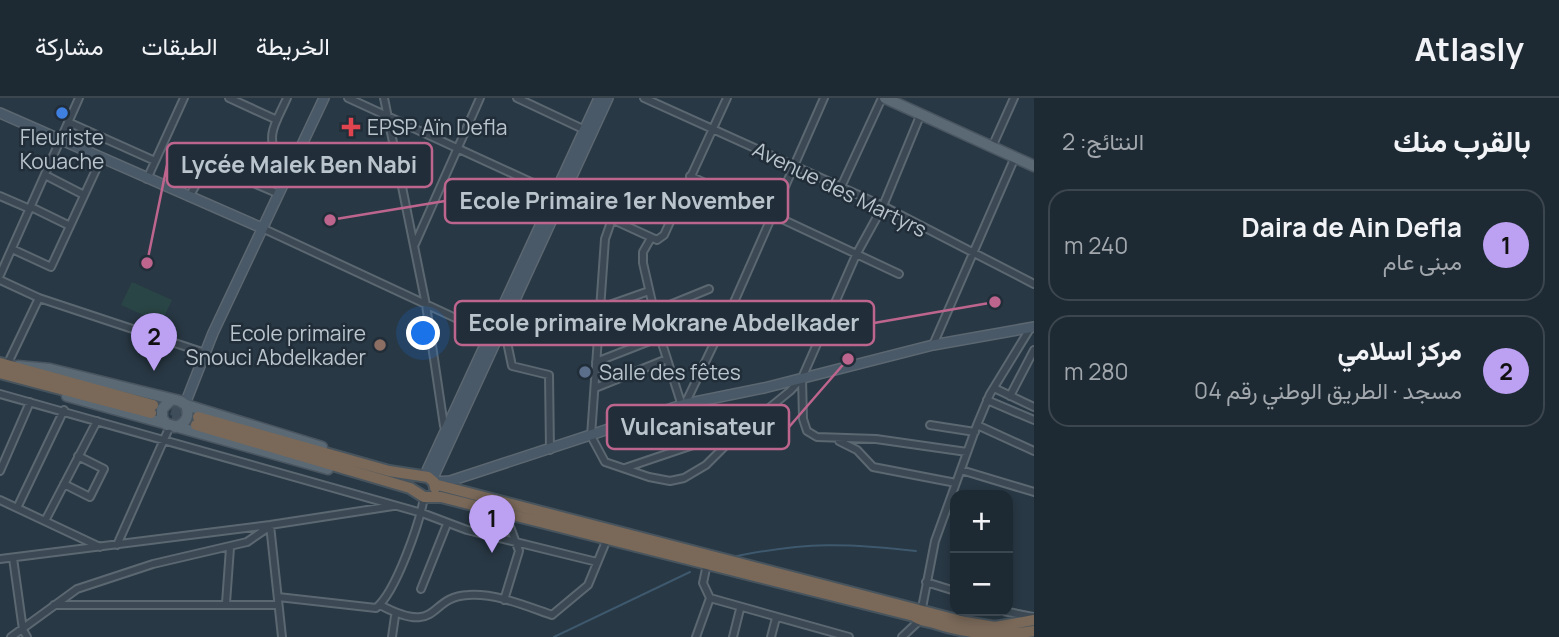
<!DOCTYPE html>
<html lang="ar">
<head>
<meta charset="utf-8">
<style>
  :root { --surface:#1e2a33; --page:#26323b; --text:#f1f3f6; --muted:#a1a7ac; --line:#3c464e; --accent:#bca0f2 }
  body { margin:0; font-family:Manrope,Vazirmatn,sans-serif; background:var(--page); color:var(--text); direction:rtl }
  .controls { position:absolute; right:21px; bottom:21px; display:grid; overflow:hidden; border-radius:14px; box-shadow:0 4px 10px #0003 }
  .controls button { width:63px; height:63px; display:grid; place-items:center; padding:0; border:0; border-bottom:2px solid var(--line); background:var(--surface); color:var(--text); font:35px sans-serif }
  .you { position:absolute; left:424px; top:236px; width:24px; height:24px; margin:-18px; border:5px solid #fff; border-radius:50%; background:#1a73e8; box-shadow:0 0 0 10px #1a73e833 }
  .badge { display:grid; place-items:center; width:46px; height:46px; border-radius:50%; background:var(--accent); color:#111; font-size:23px; font-weight:700 }
  .pin { position:absolute; translate:-50% -58px; filter:drop-shadow(0 2px 4px #0008) }
  .pin::after { content:''; position:absolute; top:37px; width:24px; height:21px; background:inherit; clip-path:polygon(0 0,100% 0,50% 100%) }
  .list { margin:0; padding:0; list-style:none }
  h2 { display:flex; justify-content:space-between; align-items:center; height:91px; margin:0; padding:0 28px; font-size:30px }
  h2 small { font-size:23px; font-weight:400; color:var(--muted) }
  .list li { display:grid; grid-template-columns:46px 1fr auto; gap:21px; align-items:center; box-sizing:border-box; height:112px; margin:0 14px 14px; padding:0 14px; border:2px solid var(--line); border-radius:21px }
  .list b { display:block; font-size:26px; white-space:nowrap }
  .list p { margin:0; font-size:23px; white-space:nowrap; color:var(--muted) }
  .list em { font-size:23px; font-style:normal; color:var(--muted) }
  .map { position:relative; flex:none; width:1034px; height:539px; overflow:hidden; direction:ltr }
  header { display:flex; align-items:center; gap:42px; box-sizing:border-box; height:98px; padding:0 35px; background:var(--surface); border-bottom:2px solid var(--line) }
  header strong { font-size:33px }
  nav { display:flex; gap:38px; margin-inline-start:auto; font-size:24px }
  main { display:flex }
  aside { flex:1; background:var(--surface) }
  .map>svg:first-child { display:block }
  .green { fill:#2a4545 }
  .lines { fill:none; stroke-linecap:round; stroke-linejoin:round }
  .stream { stroke:#3e586d; stroke-width:2 }
  .highway-tunnel { stroke:#3e4d59; stroke-width:10; stroke-dasharray:10 5; stroke-linecap:butt }
  .street-casing { stroke:#5b6771; stroke-width:10 }
  .secondary-casing { stroke:#5b6771; stroke-width:12 }
  .primary-casing { stroke:#495560; stroke-width:13 }
  .highway-casing { stroke:#47545e; stroke-width:14 }
  .street { stroke:#3c4954; stroke-width:6 }
  .secondary { stroke:#4a5967; stroke-width:9 }
  .primary { stroke:#5a6974; stroke-width:10 }
  .highway { stroke:#7a6959; stroke-width:10 }
  .shop-dot { fill:#3f7fe0; stroke:#212e39; stroke-width:2.5 }
  .health-dot { fill:#e0444e; stroke:#212e39; stroke-width:2.5 }
  .education-dot { fill:#8d6e63; stroke:#212e39; stroke-width:2.5 }
  .service-dot { fill:#5c6f8a; stroke:#212e39; stroke-width:2.5 }
  .labels { text-anchor:middle; dominant-baseline:central; stroke-width:5; stroke-linejoin:round; paint-order:stroke }
  .poi-label { font-size:21px; fill:#bac4cd; stroke:#212e39; text-anchor:start }
  .street-label { font-size:21px; fill:#bac4cd; stroke:#212e39 }
  .leader { fill:none; stroke:#be658e; stroke-width:2.5 }
  .callout-dot { fill:#be658e; stroke:#212e39; stroke-width:2.5 }
  .callout { fill:#212e39; stroke:#be658e; stroke-width:2.5 }
  .callout-label { font-size:23px; text-anchor:middle; font-weight:bold; fill:#bac4cd }
</style>
</head>
<body>
<header>
<strong>Atlasly</strong>
<nav><a>الخريطة</a><a>الطبقات</a><a>مشاركة</a></nav>
</header>
<main>
<aside>
<h2>بالقرب منك<small>النتائج: 2</small></h2>
<ul class="list">
<li><span class="badge">1</span><div><b>Daira de Ain Defla</b><p>مبنى عام</p></div><em>240 m</em></li>
<li><span class="badge">2</span><div><b>مركز اسلامي</b><p>مسجد · الطريق الوطني رقم 04</p></div><em>280 m</em></li>
</ul>
</aside>
<div class="map">
<svg width="1034" height="539" viewBox="0 0 1034 539">
  <rect width="100%" height="100%" fill="#283844"/>
  <path class="green" d="M132 184 172 202 161 225 121 207Z"/>
  <g class="lines">
    <path class="stream" d="M737 458C806 444 847 445 916 453
      M554 539 690 474"/>
    <path class="highway-tunnel" d="M157 308 195 319
      M157 317 192 326"/>
    <g class="street-casing">
      <path id="street" d="M229 0 277 22
        M348 0 657 142 664 137 727 0
        M384 0 426 207 444 328 448 330
        M517 0 585 32
        M644 0 883 108 1034 186
        M68 24 155 63
        M992 49 1014 0
        M45 77 84 97
        M690 78 899 176
        M147 81 184 0
        M265 89 277 63C266 34 275 27 287 0
        M841 89 882 0
        M721 93 713 114 728 120
        M0 98 30 111
        M189 99 206 69 212 67 279 96
        M31 109 70 128
        M612 121 605 141 591 338 605 364 649 379 670 383 684 380 706 367 735 338 790 293 802 280 856 157 883 108 920 18
        M262 130 507 244 512 268 549 277 550 352
        M651 140 643 154V165L660 239 682 308
        M415 146 480 0
        M12 151 51 169 101 61
        M0 177 79 0
        M0 182 39 200 205 255
        M598 211 649 193
        M596 237 709 191
        M933 247 1015 59
        M596 264 660 239
        M7 267 39 200
        M802 280 803 321 807 333 817 339 876 341 967 354
        M595 290 667 261
        M994 290 1034 309
        M0 296 422 415 467 432 597 464
        M1010 298 1034 252
        M987 302 1034 322
        M930 327 975 334
        M977 327 1034 353
        M839 343 857 352 873 369 956 385
        M696 346 685 306 735 202 824 0
        M625 370 696 346 734 338
        M961 372 1034 394
        M0 373 30 304
        M64 386 90 399 104 371 78 358
        M0 402 100 449
        M17 410 64 312
        M45 423 97 323
        M270 427 282 539
        M117 447 170 328
        M13 460 23 532 27 539
        M0 461 270 427 393 408
        M707 466 703 485 710 500 849 539
        M926 484 955 493
        M421 491 447 426
        M278 499 376 510C396 494 420 424 424 399
        M504 502 519 453 506 418
        M226 505 230 450
        M54 507H278
        M380 507C441 539 427 499 468 497 496 495 526 508 552 517L588 487 607 441
        M922 510 935 443 977 327 990 296 1031 229
        M1003 513 1034 519
        M11 539 77 491 153 466 247 444 269 429
        M392 539 395 518
        M696 539 710 500
        M733 539 740 511
        M771 539 776 520
        M902 539 920 522"/>
    </g>
    <g class="secondary-casing">
      <path id="secondary" d="M0 15 262 130
        M185 306 213 235 324 0
        M424 379 599 0
        M432 382 608 0
        M434 384 450 383 685 306 764 290 933 247 1034 229"/>
    </g>
    <g class="primary-casing">
      <path id="primary" d="M885 0 1034 68
        M18 268 50 271 180 303 186 307C190 318 186 326 175 329
        M67 298 328 371
        M186 307 322 349
        M167 327 162 320V311L171 302"/>
    </g>
    <g class="highway-casing">
      <path id="highway" d="M0 265 153 307
        M0 275 151 315
        M198 319 389 373 428 379 434 384 435 390
        M196 327 410 390 424 399H441L914 518C919 523 927 523 934 525 967 536 999 539 1034 533
        M434 386 965 524 995 529 1034 522"/>
    </g>
    <use href="#street" class="street"/>
    <use href="#secondary" class="secondary"/>
    <use href="#primary" class="primary"/>
    <use href="#highway" class="highway"/>
  </g>
  <circle class="shop-dot" cx="62" cy="15" r="7"/>
  <path class="health-dot" d="M347.5 18.5h7v7h7v7h-7v7h-7v-7h-7v-7h7z"/>
  <circle class="education-dot" cx="380" cy="247" r="7"/>
  <circle class="service-dot" cx="585" cy="274" r="7"/>
  <g class="labels">
    <g class="poi-label">
      <text x="367" y="29">EPSP Aïn Defla</text>
      <text x="62" y="39" text-anchor="middle">Fleuriste<tspan x="62" dy="24">Kouache</tspan></text>
      <text x="366" y="235" text-anchor="end">Ecole primaire<tspan x="366" dy="24">Snouci Abdelkader</tspan></text>
      <text x="599" y="274">Salle des fêtes</text>
    </g>
    <g class="street-label">
      <text transform="translate(840 91) rotate(26)">Avenue des Martyrs</text>
    </g>
  </g>
  <path class="leader" d="M147 165L167 67M330 122L445 103M995 204L874 225M848 261L789 329"/>
  <g class="callout-dot">
    <circle cx="147" cy="165" r="7"/>
    <circle cx="330" cy="122" r="7"/>
    <circle cx="995" cy="204" r="7"/>
    <circle cx="848" cy="261" r="7"/>
  </g>
  <g class="callout">
    <rect x="167" y="45" width="265" height="44" rx="7"/>
    <rect x="445" y="81" width="343" height="44" rx="7"/>
    <rect x="455" y="203" width="419" height="44" rx="7"/>
    <rect x="607" y="307" width="182" height="44" rx="7"/>
  </g>
  <g class="callout-label">
    <text x="299" y="75">Lycée Malek Ben Nabi</text>
    <text x="617" y="111">Ecole Primaire 1er November</text>
    <text x="664" y="233">Ecole primaire Mokrane Abdelkader</text>
    <text x="698" y="337">Vulcanisateur</text>
  </g>
</svg>
<div class="controls">
<button>+</button>
<button>−</button>
</div>
<div class="you"></div>
<div class="pin badge" style="left:492px;top:455px">1</div>
<div class="pin badge" style="left:154px;top:273px">2</div>
</div>
</main>
</body>
</html>
